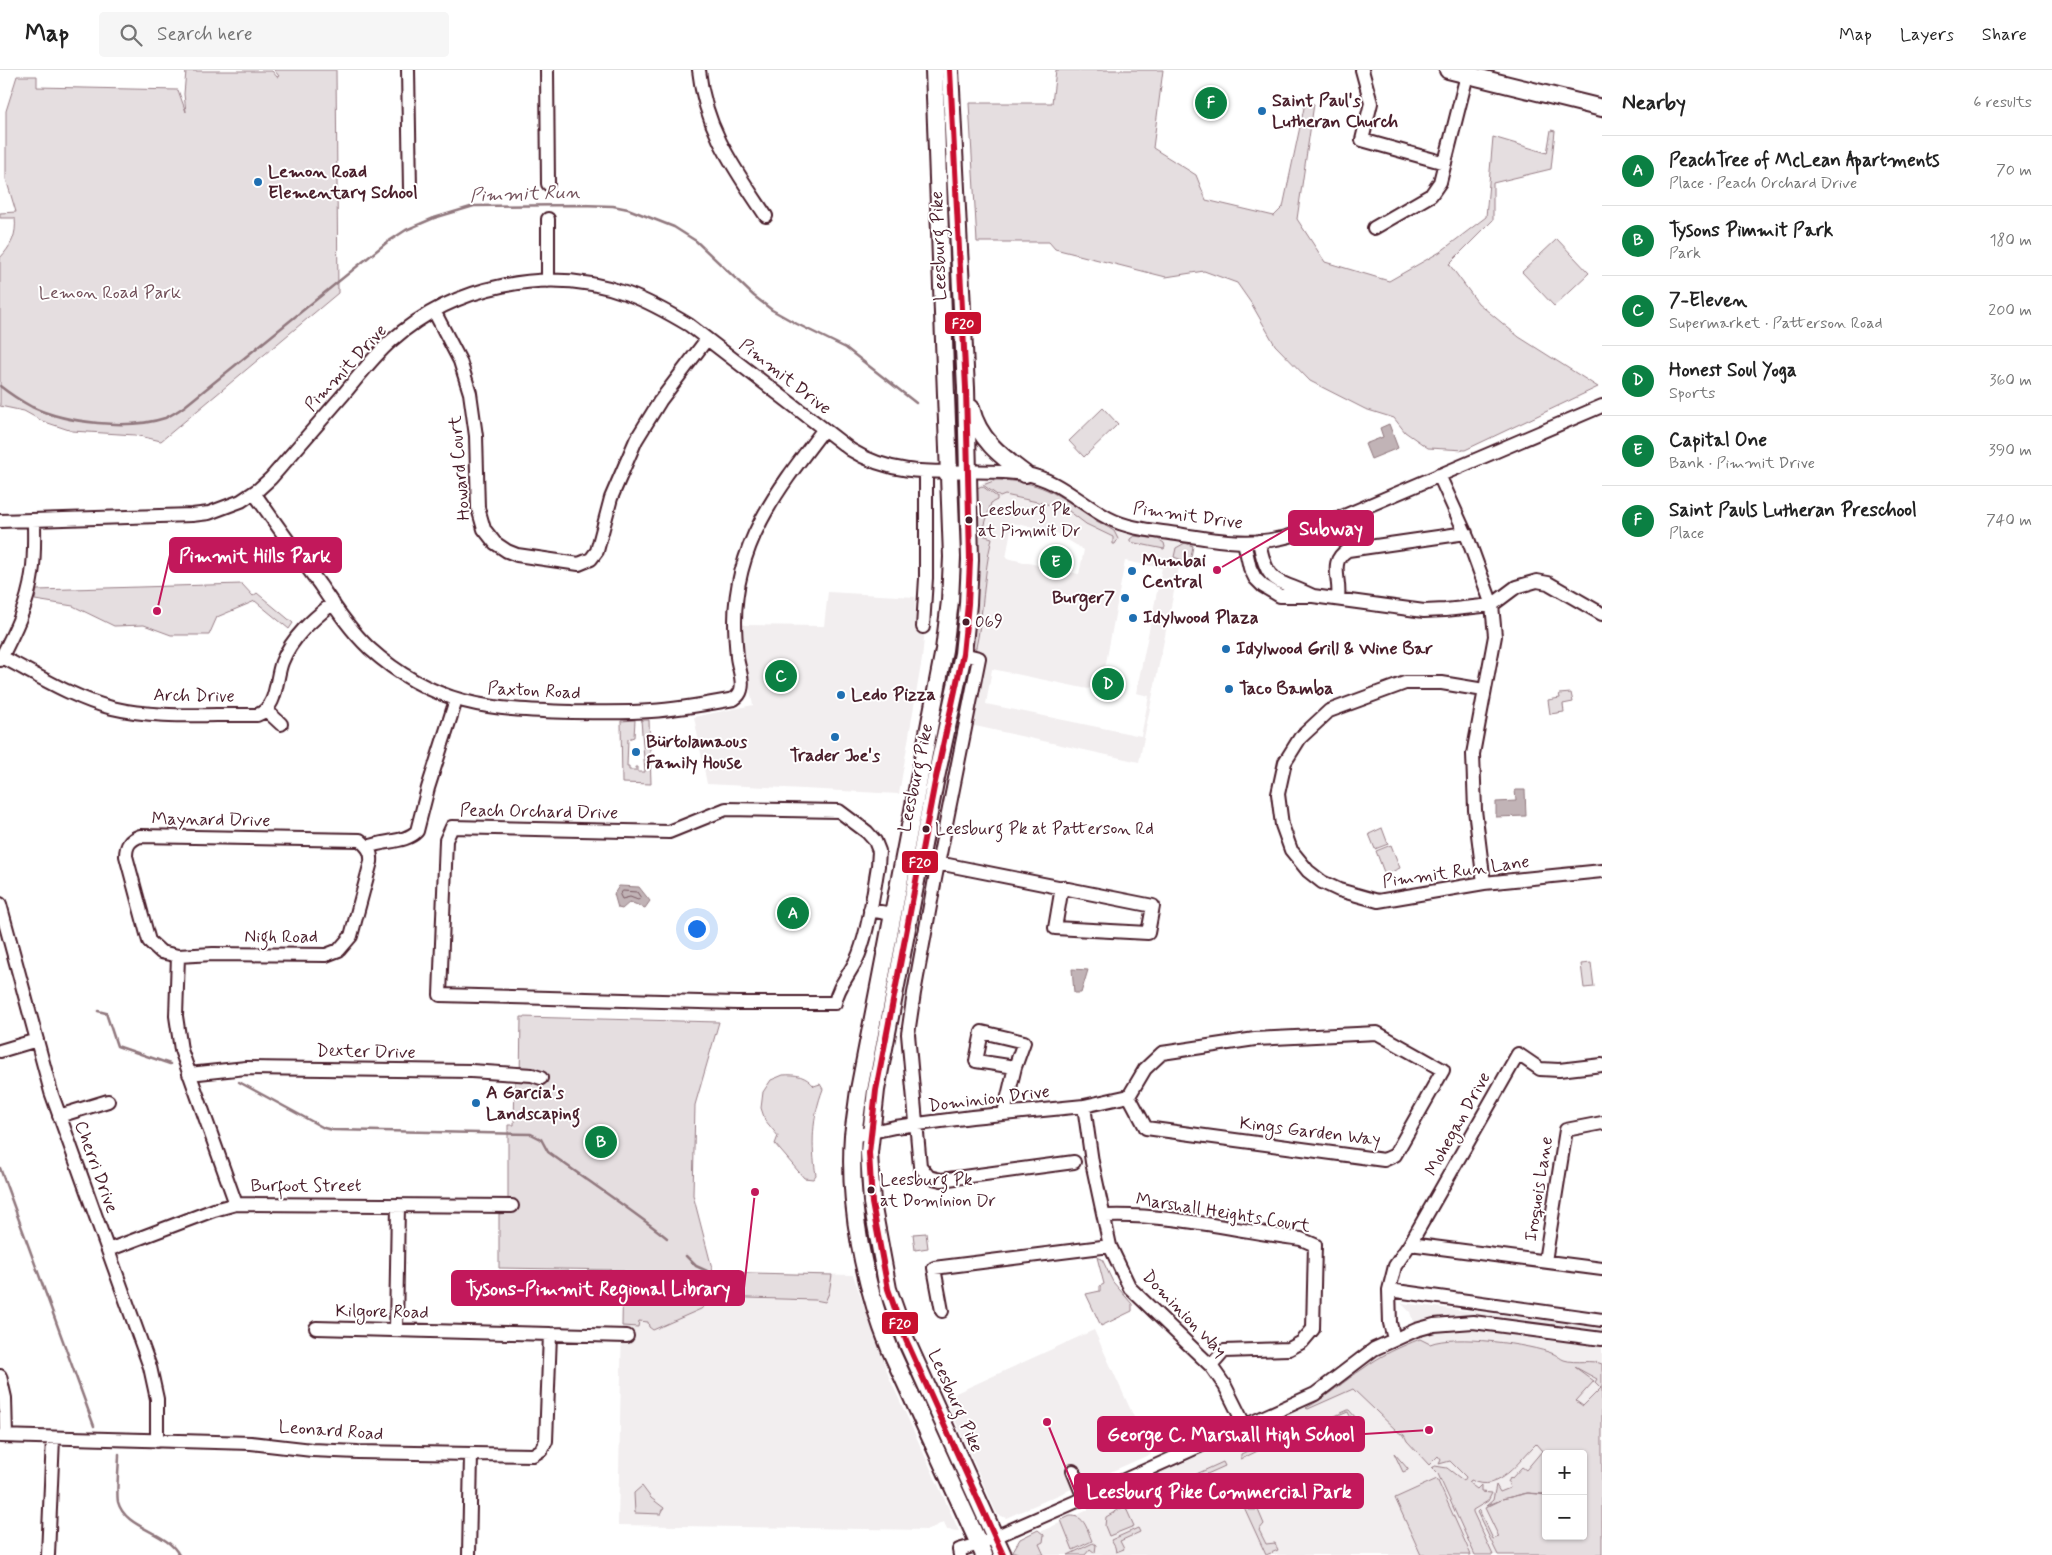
<!DOCTYPE html>
<html lang="en">
<head>
<meta charset="utf-8">
<style>
  :root { --surface:#fff; --page:#f6f6f6; --text:#222; --muted:#767676; --line:#e0e0e0; --accent:#0b8043 }
  body { margin:0; font-family:Mynerve,sans-serif; background:var(--page); color:var(--text) }
  .controls { position:absolute; right:15px; bottom:15px; display:grid; overflow:hidden; border-radius:5px; box-shadow:0 1px 4px #0004 }
  .controls button { width:45px; height:45px; display:grid; place-items:center; padding:0; border:0; border-bottom:1px solid var(--line); background:var(--surface); color:var(--text); font:25px sans-serif }
  .you { position:absolute; left:696px; top:858px; width:18px; height:18px; margin:-12px; border:4px solid #fff; border-radius:50%; background:#1a73e8; box-shadow:0 0 0 8px #1a73e833 }
  .badge { display:grid; place-items:center; width:32px; height:32px; border-radius:50%; background:var(--accent); color:#fff; font-size:16px; font-weight:700 }
  .pin { position:absolute; translate:-50% -50%; border:2px solid #fff; box-shadow:0 1px 5px #0006 }
  .list { margin:0; padding:0; list-style:none }
  h2 { display:flex; justify-content:space-between; align-items:center; height:65px; margin:0; padding:0 20px; font-size:21px }
  h2 small { font-size:16px; font-weight:400; color:var(--muted) }
  .list li { display:grid; grid-template-columns:32px 1fr auto; gap:15px; align-items:center; box-sizing:border-box; height:70px; padding:0 20px; border-top:1px solid var(--line) }
  .list b { display:block; font-size:19px; white-space:nowrap }
  .list p { margin:0; font-size:16px; white-space:nowrap; color:var(--muted) }
  .list em { font-size:16px; font-style:normal; color:var(--muted) }
  .icon { flex:none; width:28px; height:28px; fill:none; stroke:currentColor; stroke-width:2; stroke-linecap:round; stroke-linejoin:round }
  .map { position:relative; flex:none; width:1602px; height:1485px; overflow:hidden }
  header { display:flex; align-items:center; gap:30px; box-sizing:border-box; height:70px; padding:0 25px; background:var(--surface); border-bottom:1px solid var(--line) }
  header strong { font-size:24px }
  nav { display:flex; gap:28px; margin-inline-start:auto; font-size:18px }
  .search { width:350px; height:45px; background:var(--page); display:flex; align-items:center; gap:12px; box-sizing:border-box; padding:0 18px; border-radius:5px; color:var(--muted); font-size:19px }
  main { display:flex }
  aside { flex:1; background:var(--surface) }
  .map>svg:first-child { display:block }
  .built { fill:#f2eeef; fill-rule:evenodd }
  .green { fill:#e5dee0; stroke:#987e86; fill-rule:evenodd }
  .water { fill:#c1b3b6; stroke:#91787e }
  .lines { fill:none; stroke-linecap:round; stroke-linejoin:round }
  .shore { stroke:#7a5a63; stroke-width:1 }
  .stream { stroke:#91787e; stroke-width:2.5 }
  .minor-casing { stroke:#4a1f2b; stroke-width:16 }
  .major-casing { stroke:#4a1f2b; stroke-width:20 }
  .minor { stroke:#fff; stroke-width:12 }
  .major { stroke:#fff; stroke-width:16 }
  .bus-1-casing { stroke:#fff; stroke-width:10 }
  .bus-1 { stroke:#c8102e; stroke-width:6 }
  .poi-dot { fill:#1f6fb2; stroke:#fff; stroke-width:2 }
  .bus-dot { fill:#4a1f2b; stroke:#fff; stroke-width:2 }
  .labels { text-anchor:middle; dominant-baseline:central; stroke-width:4; stroke-linejoin:round; paint-order:stroke }
  .bus-label { font-size:17px; fill:#4a1f2b; stroke:#fff; text-anchor:start }
  .poi-label { font-size:18px; font-weight:bold; fill:#4a1f2b; stroke:#fff; text-anchor:start }
  .street-label { font-size:18px; fill:#4a1f2b; stroke:#fff }
  .park-label { font-size:18px; fill:#714f58; stroke:#fff }
  .water-label { font-size:19px; font-style:italic; fill:#74535c; stroke:#fff }
  .leader { fill:none; stroke:#c2185b; stroke-width:2 }
  .callout-dot { fill:#c2185b; stroke:#fff; stroke-width:2 }
  .callout { fill:#c2185b; stroke:#c2185b; stroke-width:2 }
  .callout-label { font-size:19px; text-anchor:middle; font-weight:bold; fill:#fff }
  .line-badge { stroke:#fff; stroke-width:2 }
  .badge-label { font-size:14px; text-anchor:middle; font-weight:bold; fill:#fff }
</style>
</head>
<body>
<header>
<strong>Map</strong>
<div class="search"><svg class="icon" aria-label="search" viewBox="0 0 24 24"><circle cx="10" cy="10" r="6"/><path d="M15 15l6 6"/></svg>Search here</div>
<nav><a>Map</a><a>Layers</a><a>Share</a></nav>
</header>
<main>
<div class="map">
<svg width="1602" height="1485" viewBox="0 0 1602 1485">
  <rect width="100%" height="100%" fill="#fff"/>
  <filter id="ink" filterUnits="userSpaceOnUse"><feTurbulence type="fractalNoise" baseFrequency=".02" numOctaves="2"/><feDisplacementMap in="SourceGraphic" scale="10" xChannelSelector="R" yChannelSelector="G"/><feConvolveMatrix kernelMatrix="1 2 1 2 8 2 1 2 1" color-interpolation-filters="sRGB"/></filter>
  <g filter="url(#ink)">
    <path class="built" d="M986 410H1009L1032 414 1053 422 1092 449 1121 463 1184 473 1139 692 957 652 972 580 980 490 977 417ZM1012 453 1055 462 1084 480 1079 504 1006 488ZM1125 491 1162 498 1136 623 1149 626 1141 666 986 634 992 599 1088 619 1103 609Z
      M828 522 915 527V556L925 558 922 589 899 724 707 714 694 647 753 635 746 601 743 555 824 556Z
      M623 1200 853 1205 889 1307 959 1461 947 1460 944 1452 928 1460 618 1455Z
      M1401 1233 1602 1257V1485H1016L1014 1479 1018 1472 1088 1440 1087 1436 1309 1336 1334 1321 1378 1280 1391 1283 1407 1276 1412 1267 1414 1254 1410 1242ZM1546 1384H1583V1466H1546Z
      M1094 1260 1151 1384 1006 1448 997 1444 945 1328Z"/>
    <path class="green" d="M274 0H336L338 223 161 371 135 365 72 361 42 351 24 341 0 336V188C11 176 17 165 15 148H0V143L16 142 6 109V41L17 6H37V17L178 20 186 42 184 24 186 1H272L277 7 279 6Z
      M1056 0H1163L1153 78 1196 105 1206 130 1274 146 1283 137 1305 33 1314 34 1297 149 1325 192 1389 211 1440 182 1486 147 1493 67 1547 83 1551 60 1555 61 1551 99 1493 113V150L1449 194 1478 233 1519 267 1598 317 1465 380 1428 378 1405 362 1394 348 1365 339 1310 311 1275 275 1251 233 1237 213 1204 201 1166 207 1055 179 1049 172H977L969 33H1052Z
      M1557 169 1589 203 1554 236 1522 202Z
      M1103 338 1118 354 1084 387 1069 371Z
      M996 410C1041 411 1055 423 1091 447 1098 453 1107 456 1114 461L1118 469 1115 474H1113V467L1086 454 1065 438 1005 425 1000 427 983 415Z
      M982 416 997 427V430L991 433 982 465 992 468C983 505 984 544 975 582L971 580 976 527 977 418Z
      M1134 466 1158 469 1164 473 1165 477 1164 479 1130 472V469Z
      M1185 473 1193 476 1190 493 1174 487 1176 478Z
      M242 514 253 526 257 523 293 553 289 559 255 531 217 547 209 565H171L144 555 114 556 73 536 35 530 37 520Z
      M1571 623 1573 632 1563 634 1564 642 1550 644 1548 630 1560 628 1559 624Z
      M635 650 634 667 628 669 627 696H629V700H636V697H638V702H645L641 650H649L651 714 622 713 621 651Z
      M1382 758 1388 774 1375 779 1369 764Z
      M1391 775 1400 798 1385 805 1376 781Z
      M1591 893 1594 917 1584 918 1581 894Z
      M521 947 719 952 695 1035 693 1125 713 1202 832 1205 829 1223 825 1232 815 1230 715 1227 701 1239 653 1260 649 1257 648 1252 639 1251 638 1257 622 1256 623 1200 499 1198V1144L508 1143V1055H514L515 1009H520Z
      M783 1005C796 1004 806 1006 814 1016L820 1014 823 1019C812 1048 811 1075 816 1105L813 1109 804 1108 775 1074 778 1066 765 1050 761 1038 763 1022 771 1010Z
      M926 1163 928 1178 915 1180 913 1164Z
      M1097 1187 1102 1189 1113 1212 1132 1234V1241L1101 1256 1086 1224 1100 1221V1216L1104 1214Z
      M1420 1269 1430 1274C1454 1264 1530 1274 1554 1284 1558 1286 1561 1289 1564 1290 1576 1294 1591 1289 1602 1294V1485H1498L1477 1442 1479 1440 1493 1469 1499 1467 1485 1438 1501 1430 1486 1436 1493 1430 1496 1415 1500 1422 1510 1418 1508 1412 1510 1408 1511 1409 1522 1397 1526 1400 1542 1381 1536 1374C1520 1389 1498 1425 1471 1410L1469 1413 1477 1419 1481 1415V1422L1492 1423 1488 1431 1473 1440V1442L1493 1485H1475L1438 1404 1432 1398 1435 1396 1447 1398 1464 1411 1466 1407 1450 1391 1439 1394 1441 1390 1438 1386 1429 1395 1407 1371 1404 1365 1398 1362 1353 1319 1308 1339 1306 1338C1327 1327 1344 1311 1364 1298 1381 1285 1400 1277 1420 1269ZM1575 1297 1597 1309 1595 1312 1601 1318 1583 1336 1576 1331 1594 1311ZM1546 1384H1583V1466H1546V1425L1528 1423 1502 1429 1527 1423 1546 1424Z
      M1348 1340H1349L1357 1349 1356 1352H1354L1355 1350 1354 1347 1351 1348 1348 1342 1282 1369V1365C1290 1355 1307 1356 1319 1353 1328 1350 1338 1344 1348 1340Z
      M1263 1374 1268 1376 1241 1389V1384Z
      M1394 1383 1408 1399V1400L1403 1402Z
      M1223 1392 1225 1396 1129 1439 1128 1435Z
      M1437 1409 1471 1485H1421L1395 1428Z
      M1236 1412 1248 1440H1258L1264 1454 1259 1460 1266 1474 1275 1473 1278 1480 1266 1485 1233 1413Z
      M642 1416 651 1428 664 1438 661 1444 635 1443 634 1423Z
      M1125 1436 1134 1456 1109 1466 1105 1456 1106 1447Z
      M1070 1446C1085 1445 1087 1460 1092 1471L1073 1480 1061 1450Z
      M1138 1458 1140 1462 1120 1471 1124 1479 1116 1482 1115 1477 1111 1470Z
      M1038 1460 1044 1465 1043 1472 1039 1474 1044 1485H1021L1013 1481 1020 1469Z
      M1093 1473 1096 1475 1095 1483 1090 1479 1085 1485H1068Z"/>
    <path class="water" d="M1389 354 1398 378 1371 389 1365 374 1383 367 1380 358Z
      M1515 720H1525L1526 746 1496 747V732L1516 731Z
      M619 816 639 817 650 831 645 838 630 832 622 839 618 838 614 824Z
      M1072 899 1088 900 1081 923H1074Z"/>
    <g class="lines">
      <path class="shore" d="M623 821 637 822 641 828 638 830 630 827 622 829 620 825Z"/>
      <path class="stream" d="M0 316C10 324 21 331 32 337 66 353 129 360 165 348 172 345 178 341 185 336L386 173 406 160 434 148 474 136 581 135 613 136 628 139 674 157 696 171 754 226 772 240 797 254 846 278 916 333
        M98 941 106 943 117 976 170 994
        M239 1012 324 1058 333 1060 531 1064 541 1069 548 1082C588 1111 629 1138 667 1168
        M0 1098 94 1356
        M686 1186 696 1196 707 1201
        M119 1384C119 1396 116 1421 118 1432 125 1459 167 1461 179 1485"/>
      <g class="minor-casing">
        <path id="minor" d="M408 0 410 119
          M547 0 548 114
          M699 0C705 59 734 98 766 146
          M1362 0 1371 33 1362 70 1445 93
          M1374 158 1431 125 1440 112 1467 5
          M548 211V149
          M434 241 460 291 470 323 476 366 478 438 484 459 495 473 507 481 517 485 579 494 591 489 597 481 611 428 636 370 660 331 707 269
          M1439 405 1468 469 1492 535 1495 566 1473 684 1475 740 1484 813
          M254 423C276 454 298 485 320 515 335 537 350 560 369 578 433 636 490 640 572 642 599 642 625 643 651 641 679 639 706 634 734 629 737 627 740 624 741 620 744 610 738 597 737 587 736 575 735 564 735 552 735 473 778 419 824 359
          M0 451 192 445 209 443 241 431 259 419 271 408C295 380 319 353 343 325 358 307 373 287 391 271 454 215 548 195 628 224 650 232 669 243 689 255L851 380C907 415 963 395 1025 404 1058 409 1079 433 1108 448 1127 458 1149 460 1170 463 1205 468 1241 476 1276 469 1292 467 1307 460 1323 455L1602 336
          M1259 471C1267 516 1276 508 1313 526
          M1244 472 1250 498 1255 508 1263 516 1280 526H1313L1424 541 1445 540 1492 535 1516 517 1537 511 1548 513 1602 544
          M1338 528C1341 509 1328 491 1348 480L1466 463
          M923 557 926 508V402
          M963 584 979 588 935 809 914 923 908 964 920 1096 929 1107 941 1110 1074 1092
          M2 587C37 605 73 628 112 638 158 649 209 644 257 645 278 638 275 610 282 592 292 567 312 550 333 533
          M0 590C14 563 28 535 32 504 35 486 34 468 34 450
          M1484 620 1442 613H1405L1329 641 1300 668 1285 692 1278 724 1282 755 1291 780 1308 801 1322 812 1339 820 1378 831 1484 813 1602 801
          M266 640 281 654
          M726 739 839 741 867 762 875 771 879 781 878 796C873 825 869 857 859 884 852 902 838 915 835 933H737L440 925 446 770 452 757 669 762Z
          M140 766 360 770C368 777 372 782 371 792L351 866 339 880 326 885 213 884 178 886 161 882 149 871 147 864 126 786C126 775 130 770 140 766Z
          M368 777C384 770 406 773 417 761L428 718 456 630
          M938 793 1153 836 1148 863 1055 858 1062 817
          M0 834 51 1022 150 1297 157 1329V1371
          M870 840 892 844
          M178 886 176 946 181 980 236 1134
          M1377 963 1443 1000 1395 1085 1384 1090 1146 1058 1129 1026 1145 999 1162 983 1255 969Z
          M0 981 37 970
          M189 1004 246 998 471 1001 532 1005 541 1008
          M1084 1036 1092 1092 1110 1176 1130 1218 1211 1296 1225 1316 1245 1356
          M1004 1043 1015 997 1024 972 982 962 976 991 1015 997
          M59 1046 108 1031
          M853 1066 895 1057 972 1047 1084 1036 1129 1026
          M1104 1146C1169 1143 1237 1161 1301 1169L1315 1175 1313 1259 1302 1272 1289 1279 1224 1281 1211 1296
          M1410 1174 1602 1199
          M108 1180 214 1140 236 1134 512 1136
          M1545 1191 1566 1060 1602 1053
          M1389 1220 1395 1196 1410 1174 1518 984 1540 999 1559 1000 1602 995
          M942 1241 934 1198 1110 1176
          M316 1258 627 1266
          M396 1260 398 1135
          M1394 1269 1390 1253 1389 1220 1602 1250
          M0 1306 5 1328 6 1366
          M0 1366 251 1373 312 1380 358 1382 533 1385 541 1380 546 1371 550 1264
          M1073 1401 1084 1428
          M48 1485 53 1368
          M469 1485 471 1385
          M960 1485 959 1480 979 1474 1091 1425 1315 1324 1374 1279 1416 1260 1434 1255 1473 1252 1602 1269"/>
      </g>
      <g class="major-casing">
        <path id="major" d="M934 0 952 487 950 531 944 580 859 1020C857 1035 855 1050 853 1065 848 1136 864 1214 890 1279L984 1485
          M950 0 966 318 970 490 968 534 963 584 935 712 876 1020 869 1083 872 1133 888 1219 906 1270 1003 1485
          M1448 0 1602 38
          M971 338C978 369 1001 386 1025 404"/>
      </g>
      <use href="#minor" class="minor"/>
      <use href="#major" class="major"/>
      <g class="bus-1-casing">
        <path id="bus-1" d="M950 0 966 318 970 490 968 534 963 584 935 712 876 1020 869 1083 872 1133 888 1219 906 1270 1003 1485"/>
      </g>
      <use href="#bus-1" class="bus-1"/>
    </g>
  </g>
  <g class="poi-dot">
    <circle cx="1262" cy="41" r="5"/>
    <circle cx="258" cy="112" r="5"/>
    <circle cx="1132" cy="501" r="5"/>
    <circle cx="1125" cy="528" r="5"/>
    <circle cx="1133" cy="548" r="5"/>
    <circle cx="1226" cy="579" r="5"/>
    <circle cx="1229" cy="619" r="5"/>
    <circle cx="841" cy="625" r="5"/>
    <circle cx="835" cy="667" r="5"/>
    <circle cx="636" cy="682" r="5"/>
    <circle cx="476" cy="1033" r="5"/>
  </g>
  <g class="bus-dot">
    <circle cx="969" cy="450" r="4.5"/>
    <circle cx="966" cy="552" r="4.5"/>
    <circle cx="926" cy="759" r="4.5"/>
    <circle cx="871" cy="1120" r="4.5"/>
  </g>
  <g class="labels">
    <g class="bus-label">
      <text x="978" y="440">Leesburg Pk<tspan x="978" dy="21">at Pimmit Dr</tspan></text>
      <text x="975" y="552">069</text>
      <text x="935" y="759">Leesburg Pk at Patterson Rd</text>
      <text x="880" y="1110">Leesburg Pk<tspan x="880" dy="21">at Dominion Dr</tspan></text>
    </g>
    <g class="poi-label">
      <text x="1272" y="31">Saint Paul's<tspan x="1272" dy="21">Lutheran Church</tspan></text>
      <text x="268" y="102">Lemon Road<tspan x="268" dy="21">Elementary School</tspan></text>
      <text x="1142" y="491">Mumbai<tspan x="1142" dy="21">Central</tspan></text>
      <text x="1115" y="528" text-anchor="end">Burger7</text>
      <text x="1143" y="548">Idylwood Plaza</text>
      <text x="1236" y="579">Idylwood Grill &amp; Wine Bar</text>
      <text x="1239" y="619">Taco Bamba</text>
      <text x="851" y="625">Ledo Pizza</text>
      <text x="646" y="672">Bürtolamaous<tspan x="646" dy="21">Family House</tspan></text>
      <text x="835" y="686" text-anchor="middle">Trader Joe's</text>
      <text x="486" y="1023">A Garcia's<tspan x="486" dy="21">Landscaping</tspan></text>
    </g>
    <g class="street-label">
      <text transform="translate(939 176) rotate(-92)">Leesburg Pike</text>
      <text transform="translate(346 298) rotate(-47)">Pimmit Drive</text>
      <text transform="translate(785 307) rotate(38)">Pimmit Drive</text>
      <text transform="translate(460 398) rotate(-95)">Howard Court</text>
      <text transform="translate(1188 446) rotate(8)">Pimmit Drive</text>
      <text transform="translate(534 621) rotate(3)">Paxton Road</text>
      <text transform="translate(194 626) rotate(1)">Arch Drive</text>
      <text transform="translate(916 708) rotate(-78)">Leesburg Pike</text>
      <text transform="translate(539 742) rotate(1)">Peach Orchard Drive</text>
      <text transform="translate(211 750) rotate(1)">Maynard Drive</text>
      <text transform="translate(1456 802) rotate(-8)">Pimmit Run Lane</text>
      <text x="281" y="867">Nigh Road</text>
      <text transform="translate(366 982) rotate(1)">Dexter Drive</text>
      <text transform="translate(989 1029) rotate(-7)">Dominion Drive</text>
      <text transform="translate(1458 1054) rotate(-61)">Mohegan Drive</text>
      <text transform="translate(1310 1062) rotate(7)">Kings Garden Way</text>
      <text transform="translate(96 1097) rotate(70)">Cherri Drive</text>
      <text x="306" y="1116">Burfoot Street</text>
      <text transform="translate(1539 1119) rotate(-81)">Iroquois Lane</text>
      <text transform="translate(1223 1143) rotate(9)">Marshall Heights Court</text>
      <text transform="translate(382 1242) rotate(1)">Kilgore Road</text>
      <text transform="translate(1184 1244) rotate(46)">Dominion Way</text>
      <text transform="translate(955 1331) rotate(66)">Leesburg Pike</text>
      <text transform="translate(331 1361) rotate(4)">Leonard Road</text>
    </g>
    <g class="park-label">
      <text x="110" y="223">Lemon Road Park</text>
    </g>
    <g class="water-label">
      <text transform="translate(525 124) rotate(-2)">Pimmit Run</text>
    </g>
  </g>
  <path class="leader" d="M1217 500L1289 458M157 541L170 485M755 1122L744 1218M1429 1360L1364 1364M1047 1352L1075 1421"/>
  <g class="callout-dot">
    <circle cx="1217" cy="500" r="5"/>
    <circle cx="157" cy="541" r="5"/>
    <circle cx="755" cy="1122" r="5"/>
    <circle cx="1429" cy="1360" r="5"/>
    <circle cx="1047" cy="1352" r="5"/>
  </g>
  <g class="callout">
    <rect x="1289" y="441" width="84" height="34" rx="5"/>
    <rect x="170" y="468" width="171" height="34" rx="5"/>
    <rect x="452" y="1201" width="292" height="34" rx="5"/>
    <rect x="1098" y="1347" width="266" height="34" rx="5"/>
    <rect x="1075" y="1404" width="288" height="34" rx="5"/>
  </g>
  <g class="callout-label">
    <text x="1331" y="465">Subway</text>
    <text x="255" y="492">Pimmit Hills Park</text>
    <text x="598" y="1225">Tysons-Pimmit Regional Library</text>
    <text x="1231" y="1371">George C. Marshall High School</text>
    <text x="1219" y="1428">Leesburg Pike Commercial Park</text>
  </g>
  <g class="line-badge">
    <rect x="944" y="241" width="38" height="24" rx="5" fill="#c8102e"/>
    <rect x="901" y="780" width="38" height="24" rx="5" fill="#c8102e"/>
    <rect x="881" y="1241" width="38" height="24" rx="5" fill="#c8102e"/>
  </g>
  <g class="badge-label">
    <text x="963" y="258">F20</text>
    <text x="920" y="797">F20</text>
    <text x="900" y="1258">F20</text>
  </g>
</svg>
<div class="controls">
<button>+</button>
<button>−</button>
</div>
<div class="you"></div>
<div class="pin badge" style="left:793px;top:843px">A</div>
<div class="pin badge" style="left:601px;top:1072px">B</div>
<div class="pin badge" style="left:781px;top:606px">C</div>
<div class="pin badge" style="left:1108px;top:614px">D</div>
<div class="pin badge" style="left:1056px;top:492px">E</div>
<div class="pin badge" style="left:1211px;top:33px">F</div>
</div>
<aside>
<h2>Nearby<small>6 results</small></h2>
<ul class="list">
<li><span class="badge">A</span><div><b>PeachTree of McLean Apartments</b><p>Place · Peach Orchard Drive</p></div><em>70 m</em></li>
<li><span class="badge">B</span><div><b>Tysons Pimmit Park</b><p>Park</p></div><em>180 m</em></li>
<li><span class="badge">C</span><div><b>7-Eleven</b><p>Supermarket · Patterson Road</p></div><em>200 m</em></li>
<li><span class="badge">D</span><div><b>Honest Soul Yoga</b><p>Sports</p></div><em>360 m</em></li>
<li><span class="badge">E</span><div><b>Capital One</b><p>Bank · Pimmit Drive</p></div><em>390 m</em></li>
<li><span class="badge">F</span><div><b>Saint Pauls Lutheran Preschool</b><p>Place</p></div><em>740 m</em></li>
</ul>
</aside>
</main>
</body>
</html>
